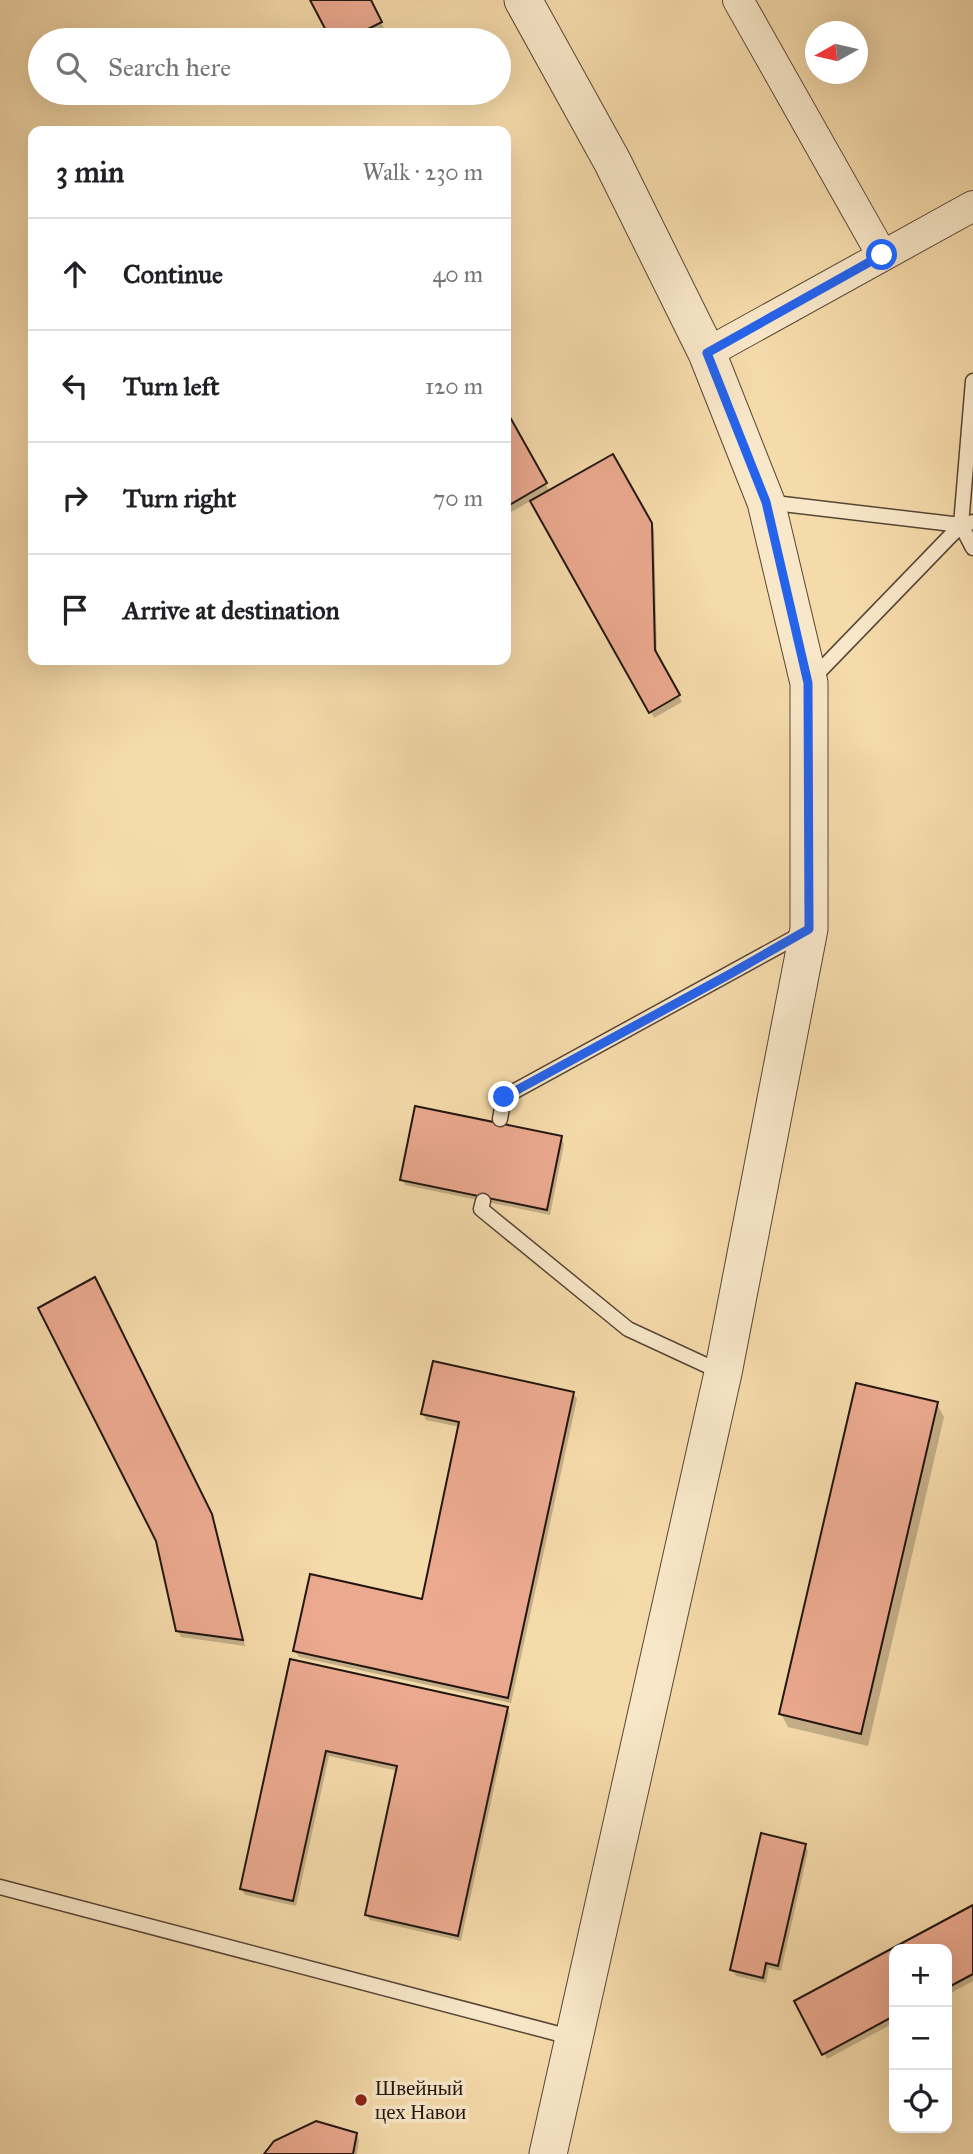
<!DOCTYPE html>
<html lang="en">
<head>
<meta charset="utf-8">
<style>
  :root { --surface:#fff; --page:#f2f2f2; --text:#202124; --muted:#757577; --line:#e0e0e0 }
  body { margin:0; font-family:"IM FELL Great Primer",serif; background:var(--page); color:var(--text) }
  .controls { position:absolute; right:21px; bottom:21px; display:grid; overflow:hidden; border-radius:14px; box-shadow:0 7px 28px #0002 }
  .controls button { width:63px; height:63px; display:grid; place-items:center; padding:0; border:0; border-bottom:2px solid var(--line); background:var(--surface); color:var(--text); font:35px sans-serif }
  .compass { position:absolute; left:805px; top:21px; width:63px; height:63px; border-radius:50%; background:var(--surface); box-shadow:0 7px 28px #0002; rotate:262deg }
  .stop { position:absolute; width:21px; height:21px; margin:-16px; border:5px solid #2563eb; border-radius:50%; background:#fff }
  .stop.end { background:#2563eb; border-color:#fff; box-shadow:0 2px 7px #0008 }
  .list { margin:0; padding:0; list-style:none }
  h2 { display:flex; justify-content:space-between; align-items:center; height:91px; margin:0; padding:0 28px; font-size:30px }
  h2 small { font-size:23px; font-weight:400; color:var(--muted) }
  .list li { display:grid; grid-template-columns:46px 1fr auto; gap:21px; align-items:center; box-sizing:border-box; height:112px; padding:0 28px; border-top:2px solid var(--line) }
  .list b { display:block; font-size:26px; white-space:nowrap }
  .list em { font-size:23px; font-style:normal; color:var(--muted) }
  .icon { flex:none; width:38px; height:38px; fill:none; stroke:currentColor; stroke-width:2; stroke-linecap:round; stroke-linejoin:round }
  .map { position:relative; flex:none; width:973px; height:2154px; overflow:hidden }
  .search { position:absolute; background:var(--surface); box-shadow:0 7px 28px #0002; left:28px; top:28px; width:483px; height:77px; display:flex; align-items:center; gap:18px; box-sizing:border-box; padding:0 24px; border-radius:38px; color:var(--muted); font-size:26px }
  .panel { position:absolute; background:var(--surface); box-shadow:0 7px 28px #0002; left:28px; top:126px; width:483px; height:539px; border-radius:14px }
  .map>svg:first-child { display:block }
  .shadow { fill:#0003 }
  .building { fill:#eba98f; stroke:#221611; stroke-width:2 }
  .lines { fill:none; stroke-linecap:round; stroke-linejoin:round }
  .service-casing { stroke:#574737; stroke-width:17 }
  .minor-casing { stroke:#574737; stroke-width:32 }
  .tertiary-casing { stroke:#574737; stroke-width:39 }
  .service { stroke:#f8e7c8; stroke-width:14 }
  .minor { stroke:#f8e7c8; stroke-width:30 }
  .tertiary { stroke:#f8e7c8; stroke-width:37 }
  .route { stroke:#2563eb; stroke-width:9 }
  .poi-dot { fill:#8f2418; stroke:#f8e7c8; stroke-width:2.5 }
  .labels { text-anchor:middle; dominant-baseline:central; stroke-width:7; stroke-linejoin:round; paint-order:stroke }
  .poi-label { font-size:21px; fill:#221611; stroke:#f8e7c8; text-anchor:start }
</style>
</head>
<body>
<div class="map">
<svg width="973" height="2154" viewBox="0 0 973 2154">
  <rect width="100%" height="100%" fill="#f5daaa"/>
  <filter id="stains"><feTurbulence type="fractalNoise" baseFrequency=".00286" numOctaves="4"/><feColorMatrix values="0 0 0 0 .2 0 0 0 0 .09 0 0 0 0 .02 0 0 0 .5 -.17"/></filter>
  <radialGradient id="worn" r=".72"><stop offset=".6" stop-color="#630" stop-opacity="0"/><stop offset="1" stop-color="#630" stop-opacity=".3"/></radialGradient>
  <path class="shadow" d="M312 0H369L384 28 360 40H333Z
    M506 413 550 492 612 456 654 530 657 658 682 702 654 718 532 500 506 515Z
    M561 1138 564 1144 550 1215 405 1185 402 1179Z
    M98 1285 214 1522 245 1646 181 1637 178 1631Z
    M573 1393 577 1399 511 1703 299 1657 295 1651 423 1601 460 1427 426 1420 423 1414Z
    M937 1404 944 1417 868 1746 788 1727 781 1714Z
    M291 1661 507 1708 510 1714 461 1941 370 1920 367 1915 398 1771 329 1756 296 1906 245 1895 241 1889Z
    M805 1845 808 1851 781 1971 769 1968 766 1983 736 1976 732 1970Z
    M973 1907V1981L947 1995V1949H895Z
    M894 1949V2023L827 2059 796 2002Z
    M356 2134 359 2140 357 2154H266Z"/>
  <path class="building" d="M310 0H371L382 22 346 40H331Z
    M506 410 547 483 506 507Z
    M613 454 652 523 655 650 680 695 649 713 530 501Z
    M415 1106 562 1136 547 1210 400 1180Z
    M95 1277 212 1514 243 1640 176 1631 156 1541 38 1308Z
    M433 1361 574 1392 508 1698 293 1651 310 1574 422 1599 459 1422 421 1414Z
    M856 1383 938 1402 861 1734 779 1714Z
    M290 1659 508 1707 458 1936 365 1915 397 1766 326 1751 293 1901 240 1889Z
    M761 1833 806 1844 778 1966 766 1963 763 1978 730 1970Z
    M973 1905V1974L947 1988V1949H894V2016L822 2055 794 2001Z
    M316 2121 357 2133 353 2154H264L274 2141Z"/>
  <g class="lines">
    <g class="service-casing">
      <path id="service" d="M766 502 961 525 812 679
        M973 522 961 525 973 548
        M961 525 973 381
        M500 1119 504 1097 805 932
        M483 1201 481 1209 628 1329 723 1373
        M0 1887 574 2038"/>
    </g>
    <g class="minor-casing">
      <path id="minor" d="M738 0 882 255
        M707 353 973 206"/>
    </g>
    <g class="tertiary-casing">
      <path id="tertiary" d="M523 0 612 161 707 353 766 502 809 683V929L723 1373 548 2154"/>
    </g>
    <use href="#service" class="service"/>
    <use href="#minor" class="minor"/>
    <use href="#tertiary" class="tertiary"/>
  </g>
  <g class="lines">
    <path class="route" d="M504 1097 730 974 809 929 808 683 766 502 707 353 882 255"/>
  </g>
  <circle class="poi-dot" cx="361" cy="2100" r="7"/>
  <g class="labels">
    <g class="poi-label">
      <text x="375" y="2088">Швейный<tspan x="375" dy="24">цех Навои</tspan></text>
    </g>
  </g>
  <rect width="100%" height="100%" filter="url(#stains)"/>
  <rect width="100%" height="100%" fill="url(#worn)"/>
</svg>
<div class="controls">
<button>+</button>
<button>−</button>
<button><svg class="icon" aria-label="locate" viewBox="0 0 24 24"><circle cx="12" cy="12" r="6"/><path d="M12 2v4M12 18v4M2 12h4M18 12h4"/></svg></button>
</div>
<svg class="compass" viewBox="-18 -18 36 36"><path d="M0-13l5 13h-10z" fill="#e53935"/><path d="M0 13l5-13h-10z" fill="#757577"/></svg>
<div class="stop" style="left:882px;top:255px"></div>
<div class="stop end" style="left:504px;top:1097px"></div>
<div class="search"><svg class="icon" aria-label="search" viewBox="0 0 24 24"><circle cx="10" cy="10" r="6"/><path d="M15 15l6 6"/></svg>Search here</div>
<section class="panel">
<h2>3 min<small>Walk · 230 m</small></h2>
<ul class="list">
<li><svg class="icon" aria-label="ahead" viewBox="0 0 24 24"><path d="M12 20V5M6 11l6-6 6 6"/></svg><div><b>Continue</b></div><em>40 m</em></li>
<li><svg class="icon" aria-label="left" viewBox="0 0 24 24"><path d="M17 20v-9H6M10 6l-5 5 5 5"/></svg><div><b>Turn left</b></div><em>120 m</em></li>
<li><svg class="icon" aria-label="right" viewBox="0 0 24 24"><path d="M7 20v-9h11M14 6l5 5-5 5"/></svg><div><b>Turn right</b></div><em>70 m</em></li>
<li><svg class="icon" aria-label="arrive" viewBox="0 0 24 24"><path d="M6 21V4h12l-3 4 3 4H6"/></svg><div><b>Arrive at destination</b></div></li>
</ul>
</section>
</div>
</body>
</html>
